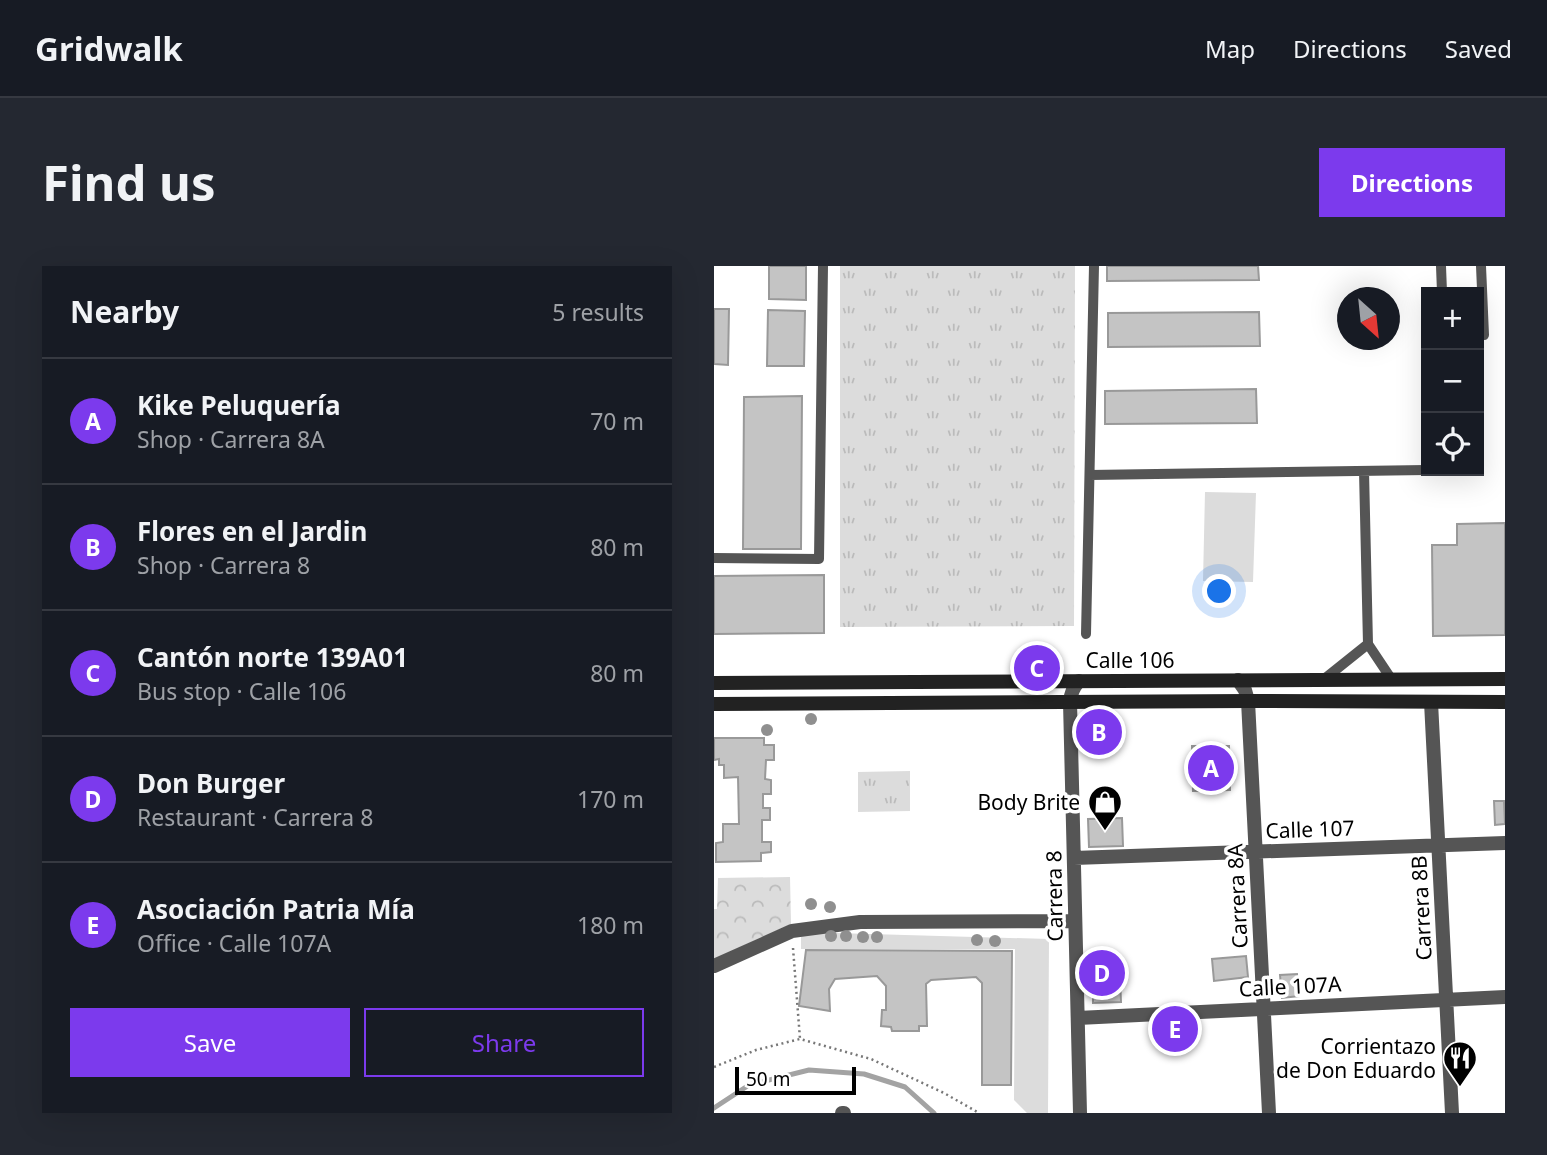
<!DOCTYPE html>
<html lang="en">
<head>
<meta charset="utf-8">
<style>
  :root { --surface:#171b24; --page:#242831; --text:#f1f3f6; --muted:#9ea1a6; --line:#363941; --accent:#7c3aed }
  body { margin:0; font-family:"Noto Sans",sans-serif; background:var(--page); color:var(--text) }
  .controls { position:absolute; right:21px; top:21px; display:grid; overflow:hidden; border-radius:0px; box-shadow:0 7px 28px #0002 }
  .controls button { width:63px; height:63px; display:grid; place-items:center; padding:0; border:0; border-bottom:2px solid var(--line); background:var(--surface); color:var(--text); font:35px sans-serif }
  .compass { position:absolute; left:623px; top:21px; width:63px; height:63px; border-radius:50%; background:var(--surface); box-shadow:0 7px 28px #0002; rotate:153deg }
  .scale { position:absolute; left:21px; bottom:18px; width:121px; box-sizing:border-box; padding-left:7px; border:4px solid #000; border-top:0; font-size:19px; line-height:24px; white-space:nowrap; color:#000; -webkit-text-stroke:5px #fff; paint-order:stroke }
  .you { position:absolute; left:506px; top:326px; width:24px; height:24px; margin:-18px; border:5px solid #fff; border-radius:50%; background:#1a73e8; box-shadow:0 0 0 10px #1a73e833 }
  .badge { display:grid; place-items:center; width:46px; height:46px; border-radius:50%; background:var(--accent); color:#fff; font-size:23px; font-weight:700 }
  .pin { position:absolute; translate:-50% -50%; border:4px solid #fff; box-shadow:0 2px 7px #0006 }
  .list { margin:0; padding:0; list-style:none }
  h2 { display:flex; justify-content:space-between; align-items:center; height:91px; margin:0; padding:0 28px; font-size:30px }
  h2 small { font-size:23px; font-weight:400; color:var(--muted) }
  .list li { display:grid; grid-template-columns:46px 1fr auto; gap:21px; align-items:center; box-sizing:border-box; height:126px; padding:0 28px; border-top:2px solid var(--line) }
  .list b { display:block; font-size:26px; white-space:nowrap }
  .list p { margin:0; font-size:23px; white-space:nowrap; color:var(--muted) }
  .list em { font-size:23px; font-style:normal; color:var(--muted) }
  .actions { display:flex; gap:14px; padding:21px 28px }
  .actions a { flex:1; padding:16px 0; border:2px solid var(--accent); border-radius:0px; text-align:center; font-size:24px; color:var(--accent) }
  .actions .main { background:var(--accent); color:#fff }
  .icon { flex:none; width:38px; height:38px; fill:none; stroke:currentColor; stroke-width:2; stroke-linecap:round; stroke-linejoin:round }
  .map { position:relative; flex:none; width:791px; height:847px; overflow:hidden; border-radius:0px }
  header { display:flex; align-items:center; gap:42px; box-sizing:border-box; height:98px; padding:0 35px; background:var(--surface); border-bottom:2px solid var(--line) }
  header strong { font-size:33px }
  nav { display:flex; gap:38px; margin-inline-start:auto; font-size:24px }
  .intro { display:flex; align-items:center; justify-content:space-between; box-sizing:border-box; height:168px; padding:0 42px }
  h1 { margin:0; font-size:49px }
  .button { padding:18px 32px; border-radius:0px; background:var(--accent); color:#fff; font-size:24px; font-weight:700 }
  main { display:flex; gap:42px; padding:0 42px }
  aside { flex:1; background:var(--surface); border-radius:0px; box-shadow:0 7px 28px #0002 }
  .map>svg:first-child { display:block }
  .grass { fill:url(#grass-tufts) }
  .park { fill:url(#park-crowns) }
  .garden { fill:#dcdcdc }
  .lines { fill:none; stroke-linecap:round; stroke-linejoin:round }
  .stream { stroke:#a3a3a3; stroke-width:5 }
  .building { fill:#c4c4c4; stroke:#999; stroke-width:2 }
  .path { stroke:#777; stroke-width:2.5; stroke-dasharray:2 3.5; stroke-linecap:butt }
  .lane { stroke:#555; stroke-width:10 }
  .street { stroke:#555; stroke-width:14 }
  .secondary { stroke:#222; stroke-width:14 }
  .tree { fill:#8f8f8f }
  .labels { text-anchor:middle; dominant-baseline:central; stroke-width:7; stroke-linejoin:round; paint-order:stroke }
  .street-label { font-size:21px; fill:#000; stroke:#fff }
  .poi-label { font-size:21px; fill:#000; stroke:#fff; text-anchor:end }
</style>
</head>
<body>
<header>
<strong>Gridwalk</strong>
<nav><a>Map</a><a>Directions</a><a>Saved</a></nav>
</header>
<div class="intro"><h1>Find us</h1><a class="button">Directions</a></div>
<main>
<aside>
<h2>Nearby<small>5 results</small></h2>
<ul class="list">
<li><span class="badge">A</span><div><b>Kike Peluquería</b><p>Shop · Carrera 8A</p></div><em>70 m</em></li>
<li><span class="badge">B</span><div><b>Flores en el Jardin</b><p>Shop · Carrera 8</p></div><em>80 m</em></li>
<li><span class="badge">C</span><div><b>Cantón norte 139A01</b><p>Bus stop · Calle 106</p></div><em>80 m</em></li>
<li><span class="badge">D</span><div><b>Don Burger</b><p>Restaurant · Carrera 8</p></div><em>170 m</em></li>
<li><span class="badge">E</span><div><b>Asociación Patria Mía</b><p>Office · Calle 107A</p></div><em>180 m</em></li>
</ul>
<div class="actions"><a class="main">Save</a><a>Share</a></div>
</aside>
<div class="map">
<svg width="791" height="847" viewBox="0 0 791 847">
  <defs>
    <pattern id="grass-tufts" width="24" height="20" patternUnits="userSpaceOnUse" patternTransform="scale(1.75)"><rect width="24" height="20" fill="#dcdcdc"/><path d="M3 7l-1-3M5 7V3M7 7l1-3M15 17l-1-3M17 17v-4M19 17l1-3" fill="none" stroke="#bbb"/></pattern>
    <pattern id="park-crowns" width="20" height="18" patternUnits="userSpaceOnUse" patternTransform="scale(1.75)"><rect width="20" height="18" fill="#dcdcdc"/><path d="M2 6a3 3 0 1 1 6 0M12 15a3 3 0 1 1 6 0" fill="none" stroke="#bbb"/></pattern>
  </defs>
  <rect width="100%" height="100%" fill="#fff"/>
  <path class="grass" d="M126 0H361L360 360 126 361Z
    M196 505V545L144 546V506Z"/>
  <path class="park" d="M76 611 77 658 0 693V643H3L4 612Z"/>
  <path class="garden" d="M491 226 542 227 539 316 489 315Z
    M87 666 335 673 334 847H313L300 834 301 683H87Z"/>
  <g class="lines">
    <path class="stream" d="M0 842 35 819 95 804 150 808 191 821 220 847"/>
  </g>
  <path class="building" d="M55 0H92V34L55 33Z
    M393 0H544L545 14 393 15Z
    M0 43H15L14 99 0 98Z
    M54 44 91 45 90 100H53Z
    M545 46 546 80 394 81V47Z
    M542 123 543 157 391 158V125Z
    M88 130 87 283H29L30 131Z
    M791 257V369L719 370 718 279H743V258Z
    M110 309V367L0 368V310Z
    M405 454V469L382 470 381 455Z
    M0 472H50V479H60V494H52L51 513 57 514V528H49V542H56V554H48V576H57V586L47 587V595L2 596V577L9 576V558H25L24 511 10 512V499H5V493L0 494Z
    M478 480H515L516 524 479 525Z
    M780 535H790L791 558 781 559Z
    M408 552 409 580 375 581 374 553Z
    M92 684 298 685 297 819H268V717L262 711 217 714 212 718 213 760H205V765H178L177 761 167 760 168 744H172V720L163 710 121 713 115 723 116 745 85 740Z
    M532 690 534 711 500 715 498 693Z
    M408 691V701H397L398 712 379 713 378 692Z
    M583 708 585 730 568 732 566 709Z
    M379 713H406L407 736 379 737Z"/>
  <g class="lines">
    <path class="path" d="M79 682 86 773
      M0 801 42 784 86 773 157 793 230 827 265 847"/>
    <path class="lane" d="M727 0 728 26
      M767 0 770 69
      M650 205 654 378 678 414
      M376 209 712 204
      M0 292 105 293 109 0
      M372 368 380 0
      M609 414 654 378"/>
    <path class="street" d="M524 414 531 424 534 435 555 847
      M365 415C359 422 357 427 356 436L366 847
      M717 436 738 847
      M360 592 791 577
      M0 700 78 665 146 656 361 655
      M364 752 791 731
      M128 847H130"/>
    <path class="secondary" d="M0 417 791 413
      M0 438 534 435 791 436"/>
  </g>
  <g class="tree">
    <circle cx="97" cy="453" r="6"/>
    <circle cx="53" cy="464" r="6"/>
    <circle cx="97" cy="638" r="6"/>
    <circle cx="116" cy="641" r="6"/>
    <circle cx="117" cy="670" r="6"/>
    <circle cx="132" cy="670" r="6"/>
    <circle cx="149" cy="671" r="6"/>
    <circle cx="163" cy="671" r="6"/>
    <circle cx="263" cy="674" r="6"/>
    <circle cx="281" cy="675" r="6"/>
  </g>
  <defs>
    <g id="shop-pin" transform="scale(1.75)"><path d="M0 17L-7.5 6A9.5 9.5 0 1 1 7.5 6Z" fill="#000" stroke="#fff"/><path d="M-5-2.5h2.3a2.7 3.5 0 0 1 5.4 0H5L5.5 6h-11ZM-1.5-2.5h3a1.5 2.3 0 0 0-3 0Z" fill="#fff"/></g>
    <g id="restaurant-pin" transform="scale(1.75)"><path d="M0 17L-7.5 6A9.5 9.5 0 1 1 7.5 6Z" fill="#000" stroke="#fff"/><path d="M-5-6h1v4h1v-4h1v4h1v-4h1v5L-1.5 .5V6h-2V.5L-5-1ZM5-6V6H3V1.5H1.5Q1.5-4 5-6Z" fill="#fff"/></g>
  </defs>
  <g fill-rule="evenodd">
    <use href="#shop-pin" x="391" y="536"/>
    <use href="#restaurant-pin" x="746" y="792"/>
  </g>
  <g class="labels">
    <g class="street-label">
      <text x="416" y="394">Calle 106</text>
      <text transform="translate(596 563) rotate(-2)">Calle 107</text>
      <text transform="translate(340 630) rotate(-91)">Carrera 8</text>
      <text transform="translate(523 630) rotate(-93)">Carrera 8A</text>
      <text transform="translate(707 642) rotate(-93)">Carrera 8B</text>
      <text transform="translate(576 720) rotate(-3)">Calle 107A</text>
    </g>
    <g class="poi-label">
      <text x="366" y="536">Body Brite</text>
      <text x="722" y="780">Corrientazo<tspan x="722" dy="24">de Don Eduardo</tspan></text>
    </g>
  </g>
</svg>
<div class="controls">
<button>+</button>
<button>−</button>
<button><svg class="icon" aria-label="locate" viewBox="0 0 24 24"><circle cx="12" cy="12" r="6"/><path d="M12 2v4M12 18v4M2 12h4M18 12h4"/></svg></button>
</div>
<svg class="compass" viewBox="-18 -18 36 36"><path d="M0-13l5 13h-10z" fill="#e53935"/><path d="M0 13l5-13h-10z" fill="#9ea1a6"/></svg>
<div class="scale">50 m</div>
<div class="you"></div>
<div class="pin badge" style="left:497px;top:502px">A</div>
<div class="pin badge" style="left:385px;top:466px">B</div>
<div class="pin badge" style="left:323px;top:402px">C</div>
<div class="pin badge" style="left:388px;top:707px">D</div>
<div class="pin badge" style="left:461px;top:763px">E</div>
</div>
</main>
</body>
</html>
